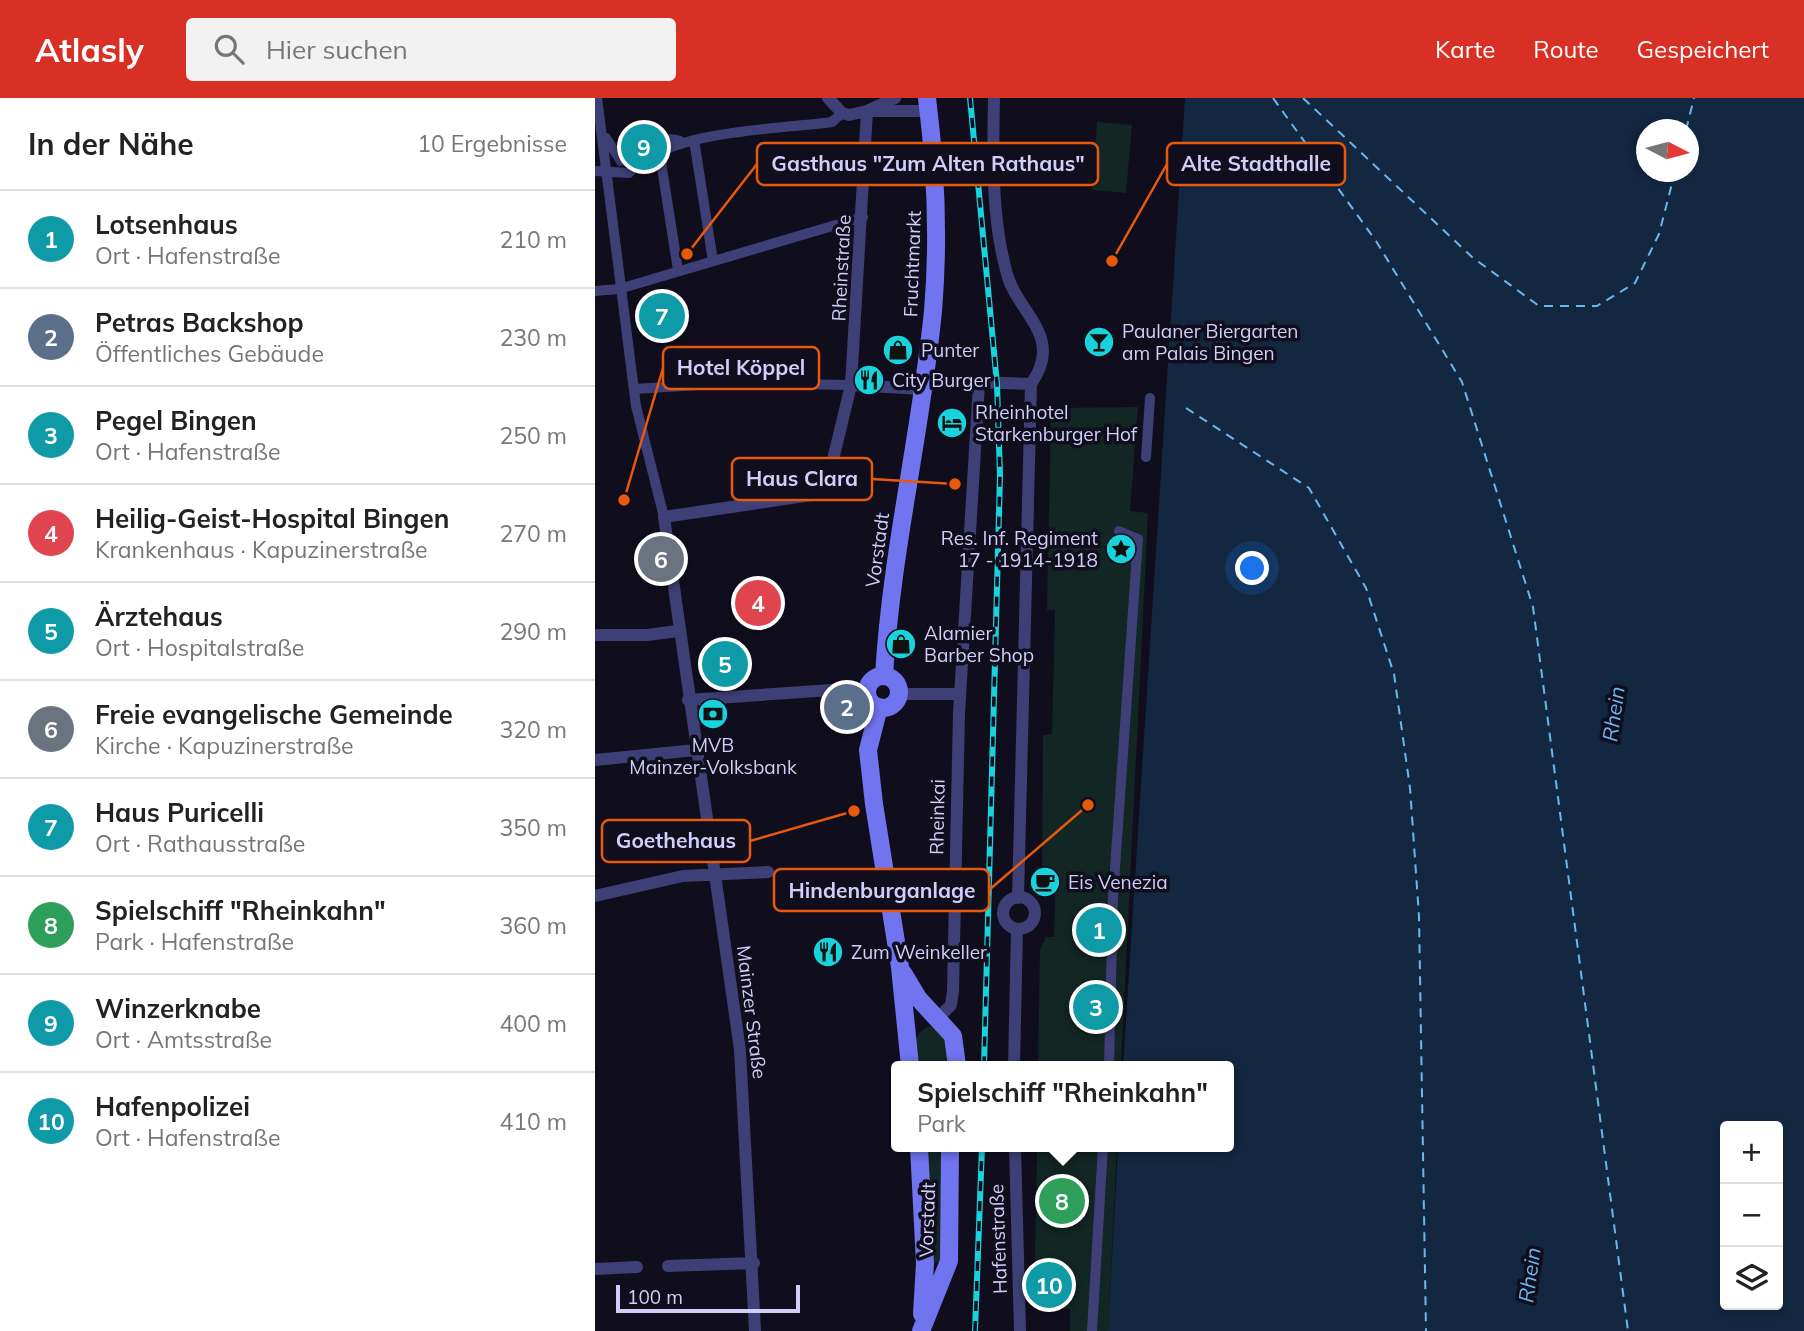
<!DOCTYPE html>
<html lang="de">
<head>
<meta charset="utf-8">
<style>
  :root { --surface:#fff; --page:#f2f2f2; --text:#222; --muted:#767676; --line:#e0e0e0; --accent:#d93025 }
  body { margin:0; font-family:Mulish,sans-serif; background:var(--page); color:var(--text) }
  .controls { position:absolute; right:21px; bottom:21px; display:grid; overflow:hidden; border-radius:7px; box-shadow:0 4px 10px #0003 }
  .controls button { width:63px; height:63px; display:grid; place-items:center; padding:0; border:0; border-bottom:2px solid var(--line); background:var(--surface); color:var(--text); font:35px sans-serif }
  .compass { position:absolute; left:1041px; top:21px; width:63px; height:63px; border-radius:50%; background:var(--surface); box-shadow:0 4px 10px #0003; rotate:96deg }
  .scale { position:absolute; left:21px; bottom:18px; width:184px; box-sizing:border-box; padding-left:7px; border:4px solid #d1cffa; border-top:0; font-size:19px; line-height:24px; white-space:nowrap; color:#d1cffa; -webkit-text-stroke:5px #100e1d; paint-order:stroke }
  .you { position:absolute; left:658px; top:471px; width:24px; height:24px; margin:-18px; border:5px solid #fff; border-radius:50%; background:#1a73e8; box-shadow:0 0 0 10px #1a73e833 }
  .badge { display:grid; place-items:center; width:46px; height:46px; border-radius:50%; background:var(--accent); color:#fff; font-size:23px; font-weight:700 }
  .pin { position:absolute; translate:-50% -50%; border:4px solid #fff; box-shadow:0 2px 7px #0006 }
  .popup { position:absolute; left:296px; top:963px; width:343px; height:91px; box-sizing:border-box; display:grid; place-content:center; border-radius:7px; background:var(--surface); filter:drop-shadow(0 2px 5px #0005); font-size:23px; white-space:nowrap; color:var(--muted) }
  .popup b { font-size:26px; color:var(--text) }
  .popup::after { content:''; position:absolute; left:50%; top:100%; margin-left:-14px; border:14px solid transparent; border-top-color:var(--surface) }
  .list { margin:0; padding:0; list-style:none }
  h2 { display:flex; justify-content:space-between; align-items:center; height:91px; margin:0; padding:0 28px; font-size:30px }
  h2 small { font-size:23px; font-weight:400; color:var(--muted) }
  .list li { display:grid; grid-template-columns:46px 1fr auto; gap:21px; align-items:center; box-sizing:border-box; height:98px; padding:0 28px; border-top:2px solid var(--line) }
  .list b { display:block; font-size:26px; white-space:nowrap }
  .list p { margin:0; font-size:23px; white-space:nowrap; color:var(--muted) }
  .list em { font-size:23px; font-style:normal; color:var(--muted) }
  .icon { flex:none; width:38px; height:38px; fill:none; stroke:currentColor; stroke-width:2; stroke-linecap:round; stroke-linejoin:round }
  .map { position:relative; flex:none; width:1209px; height:1233px; overflow:hidden }
  header { display:flex; align-items:center; gap:42px; box-sizing:border-box; height:98px; padding:0 35px; background:var(--accent); color:#fff }
  header strong { font-size:33px }
  nav { display:flex; gap:38px; margin-inline-start:auto; font-size:24px }
  .search { width:490px; height:63px; background:var(--page); display:flex; align-items:center; gap:18px; box-sizing:border-box; padding:0 24px; border-radius:7px; color:var(--muted); font-size:26px }
  main { display:flex }
  aside { flex:1; background:var(--surface) }
  .map>svg:first-child { display:block }
  .green { fill:#122624 }
  .water { fill:#132741; fill-rule:evenodd }
  .lines { fill:none; stroke-linecap:round; stroke-linejoin:round }
  .ferry { stroke:#68b8ee; stroke-width:2; stroke-dasharray:9 7; stroke-linecap:butt }
  .pedestrian { stroke:#3e3f76; stroke-width:10 }
  .minor { stroke:#3e3f76; stroke-width:12 }
  .secondary { stroke:#7074ef; stroke-width:18 }
  .rail-casing { stroke:#18d3dc; stroke-width:6 }
  .rail { stroke:#100e1d; stroke-width:3.5; stroke-dasharray:10; stroke-linecap:butt }
  .labels { text-anchor:middle; dominant-baseline:central; stroke-width:7; stroke-linejoin:round; paint-order:stroke }
  .street-label { font-size:19px; fill:#d1cffa; stroke:#100e1d }
  .poi-label { font-size:19px; fill:#d1cffa; stroke:#100e1d; text-anchor:start }
  .water-label { font-size:21px; font-style:italic; fill:#68b8ee; stroke:#100e1d }
  .leader { fill:none; stroke:#e8590c; stroke-width:2.5 }
  .callout-dot { fill:#e8590c; stroke:#100e1d; stroke-width:2.5 }
  .callout { fill:#100e1d; stroke:#e8590c; stroke-width:2.5 }
  .callout-label { font-size:21px; text-anchor:middle; font-weight:bold; fill:#d1cffa }
</style>
</head>
<body>
<header>
<strong>Atlasly</strong>
<div class="search"><svg class="icon" aria-label="search" viewBox="0 0 24 24"><circle cx="10" cy="10" r="6"/><path d="M15 15l6 6"/></svg>Hier suchen</div>
<nav><a>Karte</a><a>Route</a><a>Gespeichert</a></nav>
</header>
<main>
<aside>
<h2>In der Nähe<small>10 Ergebnisse</small></h2>
<ul class="list">
<li><span class="badge" style="background:#0f9aa8">1</span><div><b>Lotsenhaus</b><p>Ort · Hafenstraße</p></div><em>210 m</em></li>
<li><span class="badge" style="background:#5c6f8a">2</span><div><b>Petras Backshop</b><p>Öffentliches Gebäude</p></div><em>230 m</em></li>
<li><span class="badge" style="background:#0f9aa8">3</span><div><b>Pegel Bingen</b><p>Ort · Hafenstraße</p></div><em>250 m</em></li>
<li><span class="badge" style="background:#e0444e">4</span><div><b>Heilig-Geist-Hospital Bingen</b><p>Krankenhaus · Kapuzinerstraße</p></div><em>270 m</em></li>
<li><span class="badge" style="background:#0f9aa8">5</span><div><b>Ärztehaus</b><p>Ort · Hospitalstraße</p></div><em>290 m</em></li>
<li><span class="badge" style="background:#6b7280">6</span><div><b>Freie evangelische Gemeinde</b><p>Kirche · Kapuzinerstraße</p></div><em>320 m</em></li>
<li><span class="badge" style="background:#0f9aa8">7</span><div><b>Haus Puricelli</b><p>Ort · Rathausstraße</p></div><em>350 m</em></li>
<li><span class="badge" style="background:#2e9e5b">8</span><div><b>Spielschiff &quot;Rheinkahn&quot;</b><p>Park · Hafenstraße</p></div><em>360 m</em></li>
<li><span class="badge" style="background:#0f9aa8">9</span><div><b>Winzerknabe</b><p>Ort · Amtsstraße</p></div><em>400 m</em></li>
<li><span class="badge" style="background:#0f9aa8">10</span><div><b>Hafenpolizei</b><p>Ort · Hafenstraße</p></div><em>410 m</em></li>
</ul>
</aside>
<div class="map">
<svg width="1209" height="1233" viewBox="0 0 1209 1233">
  <rect width="100%" height="100%" fill="#100e1d"/>
  <path class="green" d="M502 24 537 27 531 95 497 92Z
    M543 309 535 413 553 415 526 968H443L445 851 451 839H459L461 780 447 778 448 637 457 636 460 512H452L456 310Z
    M338 928 350 932 358 968H319C319 951 317 931 338 928Z
    M326 1049H349L347 1164 337 1165Z
    M442 1049H522L513 1233H475V1211H455L444 1198 465 1197 464 1177 447 1178V1165H440Z"/>
  <path class="water" d="M590 0H1209V1233H513L523 1049H633V968H528ZM1052 32H1094V74H1052ZM1130 1028H1183V1207H1130Z"/>
  <g class="lines">
    <path class="ferry" d="M678 0 781 143 867 284 938 509 1033 1233
      M708 0 877 159 944 208H1002L1040 185 1064 136 1080 74
      M1091 32 1099 0
      M591 310 714 390 771 490 799 576 815 690 824 818 831 1233"/>
    <path class="pedestrian" d="M2 0 41 308 69 419
      M11 40 26 63
      M99 42 118 163
      M64 51 83 172
      M26 63C43 49 63 35 85 43
      M0 73 34 75C74 31 179 32 237 24L247 15
      M0 193 24 191 268 119
      M39 291 136 285 256 287
      M551 359 555 300
      M514 968 518 799 543 441 524 433
      M497 1233 508 1049"/>
    <path class="minor" d="M233 0 247 15 254 17 272 13H333
      M399 0C398 58 396 119 412 176 422 215 470 238 436 286
      M272 13 300 0
      M256 287 327 291 345 283 436 286
      M0 537H52L83 533
      M304 596H365
      M93 602 251 591 271 594
      M0 662 101 652
      M0 798 88 778 173 774
      M408 815a16 16 0 1 1 32 0a16 16 0 1 1-32 0Z
      M423 800 436 286
      M343 920 356 907 358 893 364 615 384 286
      M419 968 422 831
      M420 1049 425 1233
      M73 1168 159 1165
      M0 1171 42 1169
      M160 1233 145 952 69 419 230 395 256 287 272 13"/>
    <path class="secondary" d="M272 594a16 16 0 1 1 32 0a16 16 0 1 1-32 0Z
      M289 578C296 455 326 335 338 213 344 142 341 71 332 0
      M284 609 273 652 279 706 305 869 315 968
      M308 875 323 900 358 938 362 968
      M324 1049 330 1165 327 1216
      M326 1233 354 1163 355 1049"/>
    <g class="rail-casing">
      <path id="rail" d="M375 0 402 286 405 378 389 968
        M380 1233 387 1049"/>
    </g>
    <use href="#rail" class="rail"/>
  </g>
  <defs>
    <g id="bar-disc" transform="scale(1.575)"><circle r="9.5" fill="#18d3dc" stroke="#100e1d"/><path d="M-6-5H6L.8 .8V4.5H3.5V6h-7V4.5H-.8V.8Z" fill="#111"/></g>
    <g id="shop-disc" transform="scale(1.575)"><circle r="9.5" fill="#18d3dc" stroke="#100e1d"/><path d="M-5-2.5h2.3a2.7 3.5 0 0 1 5.4 0H5L5.5 6h-11ZM-1.5-2.5h3a1.5 2.3 0 0 0-3 0Z" fill="#111"/></g>
    <g id="restaurant-disc" transform="scale(1.575)"><circle r="9.5" fill="#18d3dc" stroke="#100e1d"/><path d="M-5-6h1v4h1v-4h1v4h1v-4h1v5L-1.5 .5V6h-2V.5L-5-1ZM5-6V6H3V1.5H1.5Q1.5-4 5-6Z" fill="#111"/></g>
    <g id="hotel-disc" transform="scale(1.575)"><circle r="9.5" fill="#18d3dc" stroke="#100e1d"/><path d="M-6-4.5h1.5V1H6V5H4.5V3h-9V5H-6ZM-4 0a1.8 1.8 0 1 1 3.6 0ZM.5 0V-2.5h3Q6-2.5 6 0Z" fill="#111"/></g>
    <g id="sight-disc" transform="scale(1.575)"><circle r="9.5" fill="#18d3dc" stroke="#100e1d"/><path d="M0-6L1.8-2.2L6-1.7L2.9 1.2L3.7 5.4L0 3.3L-3.7 5.4L-2.9 1.2L-6-1.7L-1.8-2.2Z" fill="#111"/></g>
    <g id="bank-disc" transform="scale(1.575)"><circle r="9.5" fill="#18d3dc" stroke="#100e1d"/><path d="M-6-4H6V4H-6ZM0-2.3a2.3 2.3 0 1 0 0 4.6a2.3 2.3 0 1 0 0-4.6Z" fill="#111"/></g>
    <g id="cafe-disc" transform="scale(1.575)"><circle r="9.5" fill="#18d3dc" stroke="#100e1d"/><path d="M-5.5-4.5H6V0H3Q3 3.5 0 3.5H-2.5Q-5.5 3.5-5.5 0ZM3-3.2v2h1.7v-2ZM-6 4.5H4V6H-6Z" fill="#111"/></g>
  </defs>
  <g fill-rule="evenodd">
    <use href="#bar-disc" x="504" y="244"/>
    <use href="#shop-disc" x="303" y="252"/>
    <use href="#restaurant-disc" x="274" y="282"/>
    <use href="#hotel-disc" x="357" y="325"/>
    <use href="#sight-disc" x="526" y="451"/>
    <use href="#shop-disc" x="306" y="546"/>
    <use href="#bank-disc" x="118" y="616"/>
    <use href="#cafe-disc" x="450" y="784"/>
    <use href="#restaurant-disc" x="233" y="854"/>
  </g>
  <g class="labels">
    <g class="street-label">
      <text transform="translate(317 166) rotate(-88)">Fruchtmarkt</text>
      <text transform="translate(246 170) rotate(-87)">Rheinstraße</text>
      <text transform="translate(282 452) rotate(-82)">Vorstadt</text>
      <text transform="translate(342 719) rotate(-89)">Rheinkai</text>
      <text transform="translate(157 914) rotate(83)">Mainzer Straße</text>
      <text transform="translate(332 1122) rotate(-88)">Vorstadt</text>
      <text transform="translate(403 1141) rotate(-92)">Hafenstraße</text>
    </g>
    <g class="poi-label">
      <text x="527" y="233">Paulaner Biergarten<tspan x="527" dy="22">am Palais Bingen</tspan></text>
      <text x="326" y="252">Punter</text>
      <text x="297" y="282">City Burger</text>
      <text x="380" y="314">Rheinhotel<tspan x="380" dy="22">Starkenburger Hof</tspan></text>
      <text x="503" y="440" text-anchor="end">Res. Inf. Regiment<tspan x="503" dy="22">17 - 1914-1918</tspan></text>
      <text x="329" y="535">Alamier<tspan x="329" dy="22">Barber Shop</tspan></text>
      <text x="118" y="647" text-anchor="middle">MVB<tspan x="118" dy="22">Mainzer-Volksbank</tspan></text>
      <text x="473" y="784">Eis Venezia</text>
      <text x="256" y="854">Zum Weinkeller</text>
    </g>
    <g class="water-label">
      <text transform="translate(1018 616) rotate(-82)">Rhein</text>
      <text transform="translate(934 1177) rotate(-82)">Rhein</text>
    </g>
  </g>
  <path class="leader" d="M517 163L572 66M92 156L162 66M29 402L68 270M360 386L277 381M259 713L155 743M493 707L394 792"/>
  <g class="callout-dot">
    <circle cx="517" cy="163" r="7"/>
    <circle cx="92" cy="156" r="7"/>
    <circle cx="29" cy="402" r="7"/>
    <circle cx="360" cy="386" r="7"/>
    <circle cx="259" cy="713" r="7"/>
    <circle cx="493" cy="707" r="7"/>
  </g>
  <g class="callout">
    <rect x="572" y="45" width="178" height="42" rx="7"/>
    <rect x="162" y="45" width="341" height="42" rx="7"/>
    <rect x="68" y="249" width="156" height="42" rx="7"/>
    <rect x="137" y="360" width="140" height="42" rx="7"/>
    <rect x="7" y="722" width="148" height="42" rx="7"/>
    <rect x="179" y="771" width="215" height="42" rx="7"/>
  </g>
  <g class="callout-label">
    <text x="661" y="73">Alte Stadthalle</text>
    <text x="333" y="73">Gasthaus "Zum Alten Rathaus"</text>
    <text x="146" y="277">Hotel Köppel</text>
    <text x="207" y="388">Haus Clara</text>
    <text x="81" y="750">Goethehaus</text>
    <text x="287" y="800">Hindenburganlage</text>
  </g>
</svg>
<div class="controls">
<button>+</button>
<button>−</button>
<button><svg class="icon" aria-label="layers" viewBox="0 0 24 24"><path d="M12 4l9 5-9 5-9-5zM3 14l9 5 9-5"/></svg></button>
</div>
<svg class="compass" viewBox="-18 -18 36 36"><path d="M0-13l5 13h-10z" fill="#e53935"/><path d="M0 13l5-13h-10z" fill="#767676"/></svg>
<div class="scale">100 m</div>
<div class="you"></div>
<div class="pin badge" style="left:504px;top:832px;background:#0f9aa8">1</div>
<div class="pin badge" style="left:252px;top:609px;background:#5c6f8a">2</div>
<div class="pin badge" style="left:501px;top:909px;background:#0f9aa8">3</div>
<div class="pin badge" style="left:163px;top:505px;background:#e0444e">4</div>
<div class="pin badge" style="left:130px;top:566px;background:#0f9aa8">5</div>
<div class="pin badge" style="left:66px;top:461px;background:#6b7280">6</div>
<div class="pin badge" style="left:67px;top:218px;background:#0f9aa8">7</div>
<div class="pin badge" style="left:467px;top:1103px;background:#2e9e5b">8</div>
<div class="popup"><b>Spielschiff &quot;Rheinkahn&quot;</b>Park</div>
<div class="pin badge" style="left:49px;top:49px;background:#0f9aa8">9</div>
<div class="pin badge" style="left:454px;top:1187px;background:#0f9aa8">10</div>
</div>
</main>
</body>
</html>
